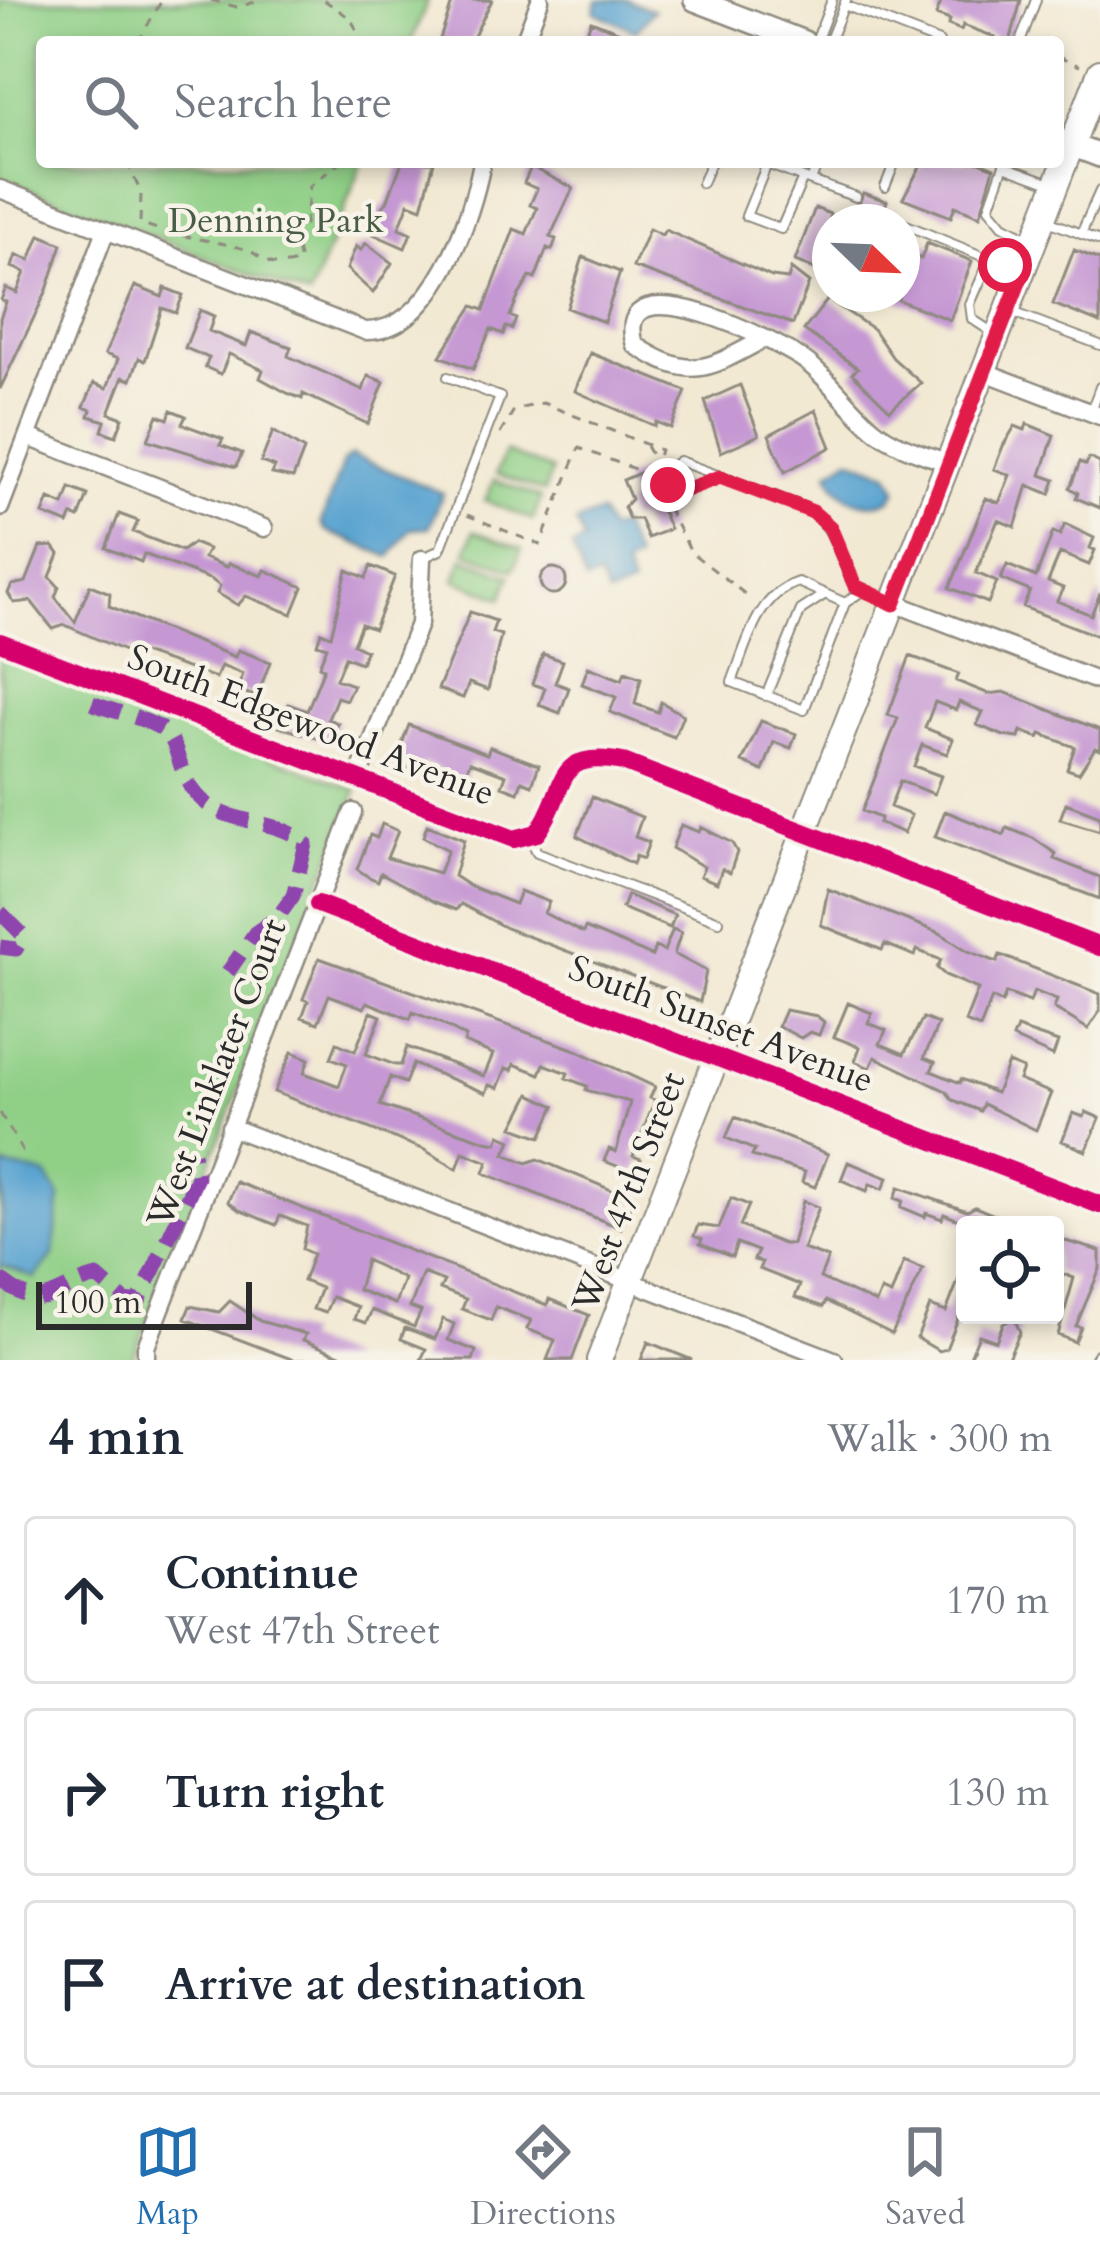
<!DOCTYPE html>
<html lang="en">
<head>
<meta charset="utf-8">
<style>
  :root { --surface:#fff; --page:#f6f6f7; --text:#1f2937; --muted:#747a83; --line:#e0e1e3; --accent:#1f6fb2 }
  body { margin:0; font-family:Cardo,serif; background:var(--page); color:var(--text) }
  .controls { position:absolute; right:36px; bottom:36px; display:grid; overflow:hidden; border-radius:12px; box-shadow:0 6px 18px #0003 }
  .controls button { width:108px; height:108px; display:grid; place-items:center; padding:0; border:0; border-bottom:3px solid var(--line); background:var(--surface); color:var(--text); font:60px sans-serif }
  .compass { position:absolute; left:812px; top:204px; width:108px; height:108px; border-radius:50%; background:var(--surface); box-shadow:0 6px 18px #0003; rotate:113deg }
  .scale { position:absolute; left:36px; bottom:30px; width:216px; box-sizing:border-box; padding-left:12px; border:6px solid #2b2b2b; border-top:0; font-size:33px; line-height:42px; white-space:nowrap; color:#2b2b2b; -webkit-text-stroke:9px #f7f3e8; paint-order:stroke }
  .stop { position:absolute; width:36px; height:36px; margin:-27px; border:9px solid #e11d48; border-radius:50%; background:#fff }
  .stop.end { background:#e11d48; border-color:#fff; box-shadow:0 3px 12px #0008 }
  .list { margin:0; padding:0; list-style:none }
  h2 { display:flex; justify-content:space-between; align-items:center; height:156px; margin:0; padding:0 48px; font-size:51px }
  h2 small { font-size:39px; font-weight:400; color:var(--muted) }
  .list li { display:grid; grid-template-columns:78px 1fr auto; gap:36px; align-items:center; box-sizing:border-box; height:168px; margin:0 24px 24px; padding:0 24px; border:3px solid var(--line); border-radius:12px }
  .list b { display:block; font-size:45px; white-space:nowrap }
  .list p { margin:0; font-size:39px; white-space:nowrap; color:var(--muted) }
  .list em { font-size:39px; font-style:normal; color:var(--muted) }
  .icon { flex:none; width:66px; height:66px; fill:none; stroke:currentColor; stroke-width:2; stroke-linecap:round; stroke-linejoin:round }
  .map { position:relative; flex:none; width:1100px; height:1360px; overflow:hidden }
  .search { position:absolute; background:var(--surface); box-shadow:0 6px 18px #0003; left:36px; right:36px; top:36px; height:132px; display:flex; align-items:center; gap:30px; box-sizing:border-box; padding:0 42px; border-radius:12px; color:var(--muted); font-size:45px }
  .sheet { height:732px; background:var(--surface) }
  nav { display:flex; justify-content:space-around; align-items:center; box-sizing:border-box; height:168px; border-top:3px solid var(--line); background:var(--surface); font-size:33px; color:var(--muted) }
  nav a { display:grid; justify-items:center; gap:6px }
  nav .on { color:var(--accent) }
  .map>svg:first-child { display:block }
  .green { fill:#8fcf86; stroke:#5d7d58; stroke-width:3 }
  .water { fill:#58a3d0; stroke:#42677e; stroke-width:3 }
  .building { fill:#c597d3; fill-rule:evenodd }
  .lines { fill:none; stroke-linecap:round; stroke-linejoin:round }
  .service-casing { stroke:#8e8a7f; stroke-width:12 }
  .minor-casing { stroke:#8e8a7f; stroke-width:21 }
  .tertiary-casing { stroke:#8e8a7f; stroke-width:26 }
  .secondary-casing { stroke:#8e8a7f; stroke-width:28 }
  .path { stroke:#8e8a7f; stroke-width:3; stroke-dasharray:9 9; stroke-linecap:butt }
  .service { stroke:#fff; stroke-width:8 }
  .minor { stroke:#fff; stroke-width:16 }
  .tertiary { stroke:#fff; stroke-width:21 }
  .secondary { stroke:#fff; stroke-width:24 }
  .quiet { stroke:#8e44ad; stroke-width:15; stroke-dasharray:30 15; stroke-linecap:butt }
  .cycleway-casing { stroke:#f7f3e8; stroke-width:26 }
  .cycleway { stroke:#d6006c; stroke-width:18 }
  .route { stroke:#e11d48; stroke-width:15 }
  .labels { text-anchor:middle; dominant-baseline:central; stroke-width:9; stroke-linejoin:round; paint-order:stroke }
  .park-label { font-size:36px; fill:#495c46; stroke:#f7f3e8 }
  .street-label { font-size:36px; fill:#2b2b2b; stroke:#f7f3e8 }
</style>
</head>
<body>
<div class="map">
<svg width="1100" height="1360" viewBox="0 0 1100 1360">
  <rect width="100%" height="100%" fill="#f7f3e8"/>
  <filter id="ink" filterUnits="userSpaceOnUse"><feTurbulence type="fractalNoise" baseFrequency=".00833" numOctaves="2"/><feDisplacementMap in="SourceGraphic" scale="24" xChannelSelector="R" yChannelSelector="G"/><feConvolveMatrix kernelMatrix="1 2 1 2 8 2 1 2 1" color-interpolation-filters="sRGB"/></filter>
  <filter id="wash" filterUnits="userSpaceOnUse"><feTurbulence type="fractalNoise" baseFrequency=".004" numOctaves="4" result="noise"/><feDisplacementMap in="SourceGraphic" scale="48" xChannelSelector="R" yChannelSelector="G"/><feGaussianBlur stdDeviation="2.7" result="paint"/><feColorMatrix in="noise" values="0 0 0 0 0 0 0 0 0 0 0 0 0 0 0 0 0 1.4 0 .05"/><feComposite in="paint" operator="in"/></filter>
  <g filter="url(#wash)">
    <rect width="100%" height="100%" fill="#f2e9d3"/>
    <path class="green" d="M0 0H428L411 42H42V162H363L309 297 0 178Z
      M505 452 552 470 544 492 496 474Z
      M494 480 541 498 533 520 485 501Z
      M474 531 522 549 513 570 466 552Z
      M463 558 511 576 502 598 455 580Z
      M0 653 357 790 132 1360H0Z"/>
    <path class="water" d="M597 0H626L654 10 636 31 595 12Z
      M351 455 443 493 429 528 410 529 390 557 326 531 321 523 343 462Z
      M850 458 889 473 897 489 891 499C867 511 837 498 829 472Z
      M600 513 609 531 621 526 636 560 624 566 632 586 608 596 599 577 586 582 572 548 584 541 576 523Z
      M4 1166 46 1175 60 1197 53 1256 35 1278 0 1265Z"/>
    <g id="blocks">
      <path class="building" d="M453 0H492L471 42H439Z
        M942 0H1021L1010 42H993L995 37 963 25 961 30 948 25 950 20 936 15Z
        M591 21 643 41 642 42H583Z
        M402 162H434L422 208 409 203 399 228 411 233 405 248 373 234 377 229 367 225 387 202Z
        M923 162H980L994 168 980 216 955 206 951 217 903 198Z
        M531 167 573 188 550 237 556 239 552 250 547 248 535 279 530 277 519 295 510 316 516 319 512 329 506 327 503 334 491 329 473 369 440 356 473 306 484 310 514 229 526 234 537 208 530 205 537 189 524 183Z
        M863 193 887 201 879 222H852Z
        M815 208 830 214V275L795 261Z
        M649 229 662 235 665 230 772 277 788 279 791 269 809 283 793 324 633 267Z
        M40 235 62 244 47 290 0 389V318L6 302 1 300 6 288 17 293 25 272 12 267 16 255 30 260Z
        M366 243 392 263 373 293 347 269 356 246 361 250Z
        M927 243 972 261 950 320 898 300 914 256 921 259Z
        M1074 250 1100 260V323L1053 304Z
        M583 257 620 272 604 322 567 308Z
        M135 286 162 297 165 288 183 295 176 313 162 308 145 361 139 358 131 380 123 377 109 413 123 418 116 436 102 431 105 421 89 416 91 410 84 407 94 383 107 388 118 359 105 354Z
        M828 299 873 329 893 358 921 383 890 410 852 373 858 368 804 330Z
        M200 310 214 316 209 331 246 346 251 332 291 347 288 356 363 390 368 376 384 382 368 424 303 394 302 399 287 393 260 378 263 370 229 354 221 374 205 367 209 358 185 348Z
        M590 353 686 391 671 428 656 422 655 426 575 391Z
        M740 385 759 435 721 452 705 401Z
        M171 410 186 416 182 424 223 439 220 445 242 453 236 467 148 440 158 415 168 419Z
        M816 410 831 447 785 472 769 435Z
        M1027 424 1054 435 1041 475 1055 480 1050 494 1028 485 1015 527 998 520 976 573 997 582 988 603 950 588 986 498 999 503 1010 475 994 469 1003 446 1015 426 1025 430Z
        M273 431 304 450 293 478 272 474 275 467 261 462Z
        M1089 458 1100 463V508L1076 498 1078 493 1070 488 1080 462 1086 465Z
        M644 471 670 529 648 538 640 519H629L624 507 631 499 623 480Z
        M70 488 88 495 79 518 72 515 68 524 43 514 49 499 64 505Z
        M119 514 138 521 133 532 182 551 193 543 208 549 204 558 227 567 229 563 262 576 265 570 303 587 292 614 246 596 238 605 217 593 220 586 212 580 144 554 141 562 106 548Z
        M1065 524 1094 538 1090 548 1095 550 1089 565 1060 553 1048 582 1063 588 1057 601 1091 615 1100 593V637L1023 607 1030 591 1001 579 1007 565 1036 577 1053 532 1060 535Z
        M53 546 59 554 50 577 59 587 55 597 75 622 90 585 110 593 109 606 142 620 235 657 238 650 270 662 257 697 237 690 243 674 221 666 216 678 131 649 129 653 65 625 53 629 31 601 14 603 8 593 12 585 26 582 40 547Z
        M371 566 395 576 374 629 361 624 353 644 366 650 361 663 345 657 336 679 353 685 346 700 337 697 328 719 338 723 331 742 279 727 288 704 307 711 324 668 319 666 327 647 317 644 321 632 331 636 347 570 366 578Z
        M540 581a13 13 0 1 1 26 0a13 13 0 1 1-26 0Z
        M470 612 496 621 492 632 501 635 488 690 469 683 463 698 438 689Z
        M543 654 563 661 555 683 569 688 560 713 539 705 545 688 532 684Z
        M910 656 959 674 956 681 989 694 1004 692 1100 730V750L1095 748 1079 773 1067 769 1075 747 1041 734 1039 738 1021 731 1019 738 1004 736 977 725 983 712 959 702 956 710 935 702 925 728 953 739 947 754 922 745 914 766 941 776 934 794 900 781 890 807 911 815 904 833 879 823 880 818 862 811 898 718 888 715Z
        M588 667 622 680 625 672 641 678 635 704 658 712 661 702 683 715 674 737 610 712 616 697 582 684Z
        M761 721 796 734 791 748 774 742 763 771 742 762Z
        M409 725 487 754 490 747 539 765 532 785 522 781 518 792 502 786 506 775 470 762 463 781 424 763 421 773 395 763Z
        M592 797 642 817 635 837 649 842 643 859 636 856 633 864 577 836Z
        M1066 803 1100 816V831L1060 819Z
        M945 811 1004 835 1007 828 1033 838 1056 854 1054 859 1100 877V899L935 837Z
        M382 824 398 831 387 858 439 873 448 850 423 837 427 825 464 840 454 876 469 886 515 904 520 891 549 902 544 913 583 933 585 928 652 956 655 947 664 951 673 929 681 933 674 954 706 971 700 1002 506 928 461 904 456 910 435 902 381 873 378 881 367 876 357 869 370 835 377 838Z
        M681 825 699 832 701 827 732 843 737 852 730 873 722 869 717 883 700 876 704 867 672 848Z
        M828 889 940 933 968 951 997 962 1000 955 1100 994V1011L1088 1029 1054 1008 1057 1000 1034 991 1030 1002 1006 993 1002 1003 992 998 980 1028 965 1022 978 989 945 975 937 968 941 960 917 950 915 956 885 944 882 950 821 925Z
        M627 895 675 915 670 928 622 908Z
        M319 958 576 1050 655 1087 650 1098 655 1100 633 1156 641 1159 635 1173 604 1161 609 1149 616 1152 630 1102 586 1090 587 1086 566 1078 568 1073 544 1064 540 1074 514 1064 512 1070 506 1068 498 1088 489 1085 486 1093 413 1064 405 1083 390 1077 380 1105 486 1141 497 1143 500 1135 511 1140 505 1154 527 1163 538 1159 633 1199 621 1228 484 1173 488 1162 463 1152 457 1169 423 1149 274 1092 292 1052 309 1059 304 1073 339 1086 347 1064 331 1058 337 1043 355 1051 371 1012 381 1016 366 1054 395 1065H401L407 1047 484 1076 493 1054 464 1042 466 1037 436 1021 413 1012 410 1019 367 1002 364 1008 329 995 318 1023 302 1017 308 1001 303 999Z
        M848 1003 872 1013 868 1023 886 1030 880 1044 904 1054 923 1018 938 1024 924 1058 935 1062 931 1071 960 1083 961 1079 996 1093 1008 1063 1023 1069 1019 1080 1051 1093 1036 1130 983 1104 980 1111 953 1100 946 1091 875 1057 870 1068 855 1061 860 1047 834 1037Z
        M785 1010 817 1016 824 1022 819 1035 810 1032 801 1038 778 1026Z
        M1017 1028 1058 1042 1053 1056 1013 1038Z
        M530 1094 555 1106 541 1137 513 1127Z
        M1086 1112 1100 1118 1086 1151 1062 1141 1073 1113 1084 1117Z
        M735 1117 828 1154 815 1187 802 1182 805 1172 752 1156 755 1150 726 1138Z
        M848 1162 888 1178 883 1189 870 1184 867 1191 841 1180Z
        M236 1182 547 1305 549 1299 589 1315 572 1360H547L555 1340 527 1329 531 1320 496 1307 491 1320 462 1309 466 1299 440 1289 444 1281 423 1273 410 1307 421 1311 414 1327 372 1310 366 1323 354 1319 358 1307 332 1297 325 1313 313 1309 321 1288 303 1281 313 1254 302 1249 307 1226 280 1216 276 1225 239 1210 228 1202ZM366 1260 404 1279 395 1304 358 1290Z
        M899 1187 967 1211 975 1207 1018 1225H971L944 1214 942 1219 926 1213 925 1217 901 1207 903 1201 895 1198Z
        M731 1198 749 1205 740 1226 783 1244H792L803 1201 819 1207 803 1249 828 1258 820 1278 876 1303 881 1291 891 1295 904 1261 923 1269 892 1334 826 1301 823 1307 795 1297 800 1285 759 1269 762 1262 754 1260 758 1251 737 1243 732 1257 700 1244 702 1239 694 1236 698 1225 719 1228Z
        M1055 1238 1100 1251V1269L1076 1326 1081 1327 1075 1342 1058 1335 1074 1278 1055 1271Z
        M964 1266 965 1301 946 1349 939 1351 917 1338 930 1306 946 1312Z
        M230 1301 260 1321 306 1334 303 1340 352 1360H294L185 1319 190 1306 219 1312Z
        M1014 1318 1020 1332 1007 1360 970 1357 979 1335 996 1341 1003 1324Z
        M443 1319 454 1324 448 1340 476 1351 473 1360H421L426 1349 401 1339 405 1328 435 1339Z
        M648 1342 692 1360H641Z"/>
    </g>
  </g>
  <g filter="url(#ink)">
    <use href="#blocks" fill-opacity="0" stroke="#8e8a7f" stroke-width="3"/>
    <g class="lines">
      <g class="service-casing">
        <path id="service" d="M844 5 939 42
          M816 42 832 0
          M829 42 846 0
          M1020 42 1036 0
          M818 162 811 181 856 197
          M1005 162 989 208 1003 225 1029 238
          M1004 166 1053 184
          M803 178 781 229 746 216 767 164 811 181
          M702 183 711 162
          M885 187 895 162
          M1045 220 1100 241
          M902 228 904 224 1016 270
          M1081 234 1100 191
          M990 259 970 304 972 319 992 332
          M1010 311 1100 345
          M1091 411 1100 387
          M720 477 680 492 668 485 664 473 679 461 803 507C838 525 837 556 855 586L887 601
          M423 558 440 550 500 397 448 377
          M845 603 798 582C756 596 747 644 732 682L804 710 845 603 862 591
          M766 696 801 610 824 595
          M530 838 537 852 719 921"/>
      </g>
      <g class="minor-casing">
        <path id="minor" d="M524 42 540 0
          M0 189 365 331C433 333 472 217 482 162
          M762 340C708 369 692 382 635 345 609 257 783 343 808 363 832 382 850 409 874 429 894 446 924 454 949 463
          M985 372 1100 416
          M28 437 264 528
          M0 508 106 230
          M894 603 1100 682
          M0 642 514 839 537 833C569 791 550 748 623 762L1100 947
          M358 777 419 624 422 559
          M318 904 1100 1205
          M230 1127 834 1360
          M146 1360V1347L353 812
          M1099 1360 1100 1358"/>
      </g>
      <g class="tertiary-casing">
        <path id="tertiary" d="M695 0 804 42
          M1058 140 1100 156"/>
      </g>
      <g class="secondary-casing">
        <path id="secondary" d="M599 1360 1100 72"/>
      </g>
      <path class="path" d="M211 0 237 7 263 0
        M324 0 350 18 364 42
        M138 42 162 0
        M1058 57 1080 66
        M127 162 141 193 140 223C176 237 209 239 245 249 255 252 261 260 271 263 280 266 291 264 300 261L295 241 305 224 310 186 340 162
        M500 434 514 410 543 403 660 450 655 466
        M646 446 655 462
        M659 493 692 553 745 594
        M467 515 540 545 579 448 637 470
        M0 1113 23 1152"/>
      <use href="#service" class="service"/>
      <use href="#minor" class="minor"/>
      <use href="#tertiary" class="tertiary"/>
      <use href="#secondary" class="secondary"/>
      <path class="quiet" d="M92 703C113 712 144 717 163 730 183 744 173 781 211 807 239 825 282 820 306 844L293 896 278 917 255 933 228 972
        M0 912 24 936 16 949 0 947
        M0 1279C45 1317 53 1288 97 1277L125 1301 138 1303 197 1177 193 1153"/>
      <g class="cycleway-casing">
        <path id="cycleway" d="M0 642 514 839 537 833C569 791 550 748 623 762L1100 947
          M318 904 1100 1205"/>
      </g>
      <use href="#cycleway" class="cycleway"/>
    </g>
  </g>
  <g class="lines" filter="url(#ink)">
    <path class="route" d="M668 485 680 492 720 477 813 512 830 527 855 586 894 604 1023 272 1005 265"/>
  </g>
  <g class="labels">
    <g class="park-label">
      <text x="276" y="220">Denning Park</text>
    </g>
    <g class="street-label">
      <text transform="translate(311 725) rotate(21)">South Edgewood Avenue</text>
      <text transform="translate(721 1024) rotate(21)">South Sunset Avenue</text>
      <text transform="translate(217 1073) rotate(-69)">West Linklater Court</text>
      <text transform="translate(629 1192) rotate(-69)">West 47th Street</text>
    </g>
  </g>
</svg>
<div class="controls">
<button><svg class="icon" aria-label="locate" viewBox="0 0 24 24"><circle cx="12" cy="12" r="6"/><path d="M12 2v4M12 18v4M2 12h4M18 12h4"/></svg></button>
</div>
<svg class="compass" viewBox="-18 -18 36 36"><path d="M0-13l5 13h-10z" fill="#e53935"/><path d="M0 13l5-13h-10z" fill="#747a83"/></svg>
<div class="scale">100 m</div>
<div class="stop" style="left:1005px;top:265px"></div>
<div class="stop end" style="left:668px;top:485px"></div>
<div class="search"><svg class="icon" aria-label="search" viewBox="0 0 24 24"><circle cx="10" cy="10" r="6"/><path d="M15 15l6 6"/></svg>Search here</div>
</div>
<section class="sheet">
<h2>4 min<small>Walk · 300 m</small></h2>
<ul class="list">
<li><svg class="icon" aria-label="ahead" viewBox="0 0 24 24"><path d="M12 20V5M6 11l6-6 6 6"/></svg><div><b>Continue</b><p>West 47th Street</p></div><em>170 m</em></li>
<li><svg class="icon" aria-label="right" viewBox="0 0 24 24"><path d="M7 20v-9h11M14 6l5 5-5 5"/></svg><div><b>Turn right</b></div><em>130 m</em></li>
<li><svg class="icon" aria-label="arrive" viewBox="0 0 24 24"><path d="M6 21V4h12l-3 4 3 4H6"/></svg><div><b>Arrive at destination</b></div></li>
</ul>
</section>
<nav>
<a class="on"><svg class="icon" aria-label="map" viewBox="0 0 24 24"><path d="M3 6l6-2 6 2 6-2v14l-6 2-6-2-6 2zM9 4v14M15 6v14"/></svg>Map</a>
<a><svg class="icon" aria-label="directions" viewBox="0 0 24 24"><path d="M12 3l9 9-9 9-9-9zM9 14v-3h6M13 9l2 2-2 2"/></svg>Directions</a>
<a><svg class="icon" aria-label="saved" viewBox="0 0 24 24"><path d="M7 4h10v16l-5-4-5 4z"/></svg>Saved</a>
</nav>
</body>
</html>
